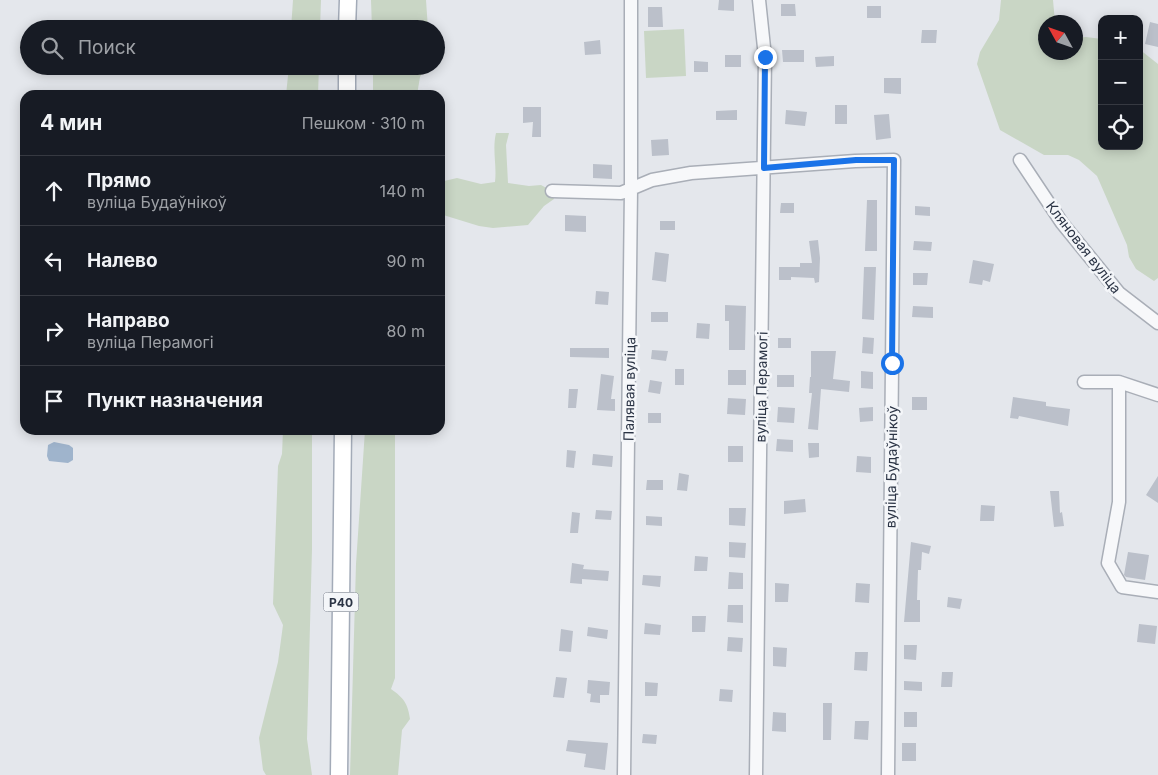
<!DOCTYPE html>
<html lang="ru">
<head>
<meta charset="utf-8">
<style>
  :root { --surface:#171b24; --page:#20242c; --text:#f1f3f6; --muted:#9ea1a6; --line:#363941 }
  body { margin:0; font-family:Inter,sans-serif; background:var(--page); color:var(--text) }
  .controls { position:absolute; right:15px; top:15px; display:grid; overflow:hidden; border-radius:10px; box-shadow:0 2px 12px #0003 }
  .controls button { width:45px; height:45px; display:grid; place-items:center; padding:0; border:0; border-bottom:1px solid var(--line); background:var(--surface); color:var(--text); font:25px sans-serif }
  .compass { position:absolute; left:1038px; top:15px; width:45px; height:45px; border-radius:50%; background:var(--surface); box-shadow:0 2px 12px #0003; rotate:310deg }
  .stop { position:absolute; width:15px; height:15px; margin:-11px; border:4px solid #1a73e8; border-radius:50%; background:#fff }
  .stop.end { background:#1a73e8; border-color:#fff; box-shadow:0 1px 5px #0008 }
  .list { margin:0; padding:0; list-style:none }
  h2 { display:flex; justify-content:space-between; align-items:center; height:65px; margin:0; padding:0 20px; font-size:21px }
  h2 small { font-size:16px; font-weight:400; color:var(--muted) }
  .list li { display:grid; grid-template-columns:32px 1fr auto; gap:15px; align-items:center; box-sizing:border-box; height:70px; padding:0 20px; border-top:1px solid var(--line) }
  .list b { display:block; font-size:19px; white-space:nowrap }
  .list p { margin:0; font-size:16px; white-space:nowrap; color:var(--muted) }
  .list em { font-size:16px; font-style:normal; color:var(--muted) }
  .icon { flex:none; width:28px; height:28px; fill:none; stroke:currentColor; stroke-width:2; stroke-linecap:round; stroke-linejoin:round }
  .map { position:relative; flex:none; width:1158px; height:775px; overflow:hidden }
  .search { position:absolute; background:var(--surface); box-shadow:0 2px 12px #0003; left:20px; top:20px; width:425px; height:55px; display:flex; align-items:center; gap:12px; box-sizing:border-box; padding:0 18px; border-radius:28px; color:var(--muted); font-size:19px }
  .panel { position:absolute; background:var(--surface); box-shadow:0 2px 12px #0003; left:20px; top:90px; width:425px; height:345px; border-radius:15px }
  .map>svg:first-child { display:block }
  .green { fill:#c9d6c5 }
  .water { fill:#9fb4cc }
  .building { fill:#bbc0ca }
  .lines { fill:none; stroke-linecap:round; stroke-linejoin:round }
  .minor-casing { stroke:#a9aeb7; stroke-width:15 }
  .major-casing { stroke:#a3abb8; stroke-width:19 }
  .minor { stroke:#f7f8fa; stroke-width:12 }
  .major { stroke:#fff; stroke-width:16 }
  .route { stroke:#1a73e8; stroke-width:6 }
  .labels { text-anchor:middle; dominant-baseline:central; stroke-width:5; stroke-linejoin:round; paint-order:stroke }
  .shield { fill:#f4f6f9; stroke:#676e7b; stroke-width:1 }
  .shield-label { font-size:12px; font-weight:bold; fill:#2b3445 }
  .street-label { font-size:14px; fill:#2b3445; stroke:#f4f6f9 }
</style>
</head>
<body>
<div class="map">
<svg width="1158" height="775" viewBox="0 0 1158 775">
  <rect width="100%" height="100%" fill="#e4e7ec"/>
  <path class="green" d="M293 0H321L320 29H291Z
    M371 0H426L428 29H372Z
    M1001 0H1053L1055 22H1046V52H1076V38L1086 37 1102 39V146H1139V49L1158 64V278L1154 281 1136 269 1129 257 1127 245 1097 176 1079 160 1068 155H1044L1000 130 977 64 980 52 999 20Z
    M684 29 686 76 646 78 644 31Z
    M289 66H319L318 95H286Z
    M373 66H426L420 77 417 95H373Z
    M496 133H509L506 145 508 183 529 186 541 185 552 191 554 199 544 206 528 225 493 228 479 226 440 214V182L457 178 481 184 495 182C497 165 492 150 496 133Z
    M283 430H312V549L307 739 312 775H266L263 770 259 738 278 662 283 625 273 604 278 466 282 454Z
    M365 430H395V678L391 689C404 698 408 704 410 719L402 730 398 775H350L356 564Z"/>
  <path class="water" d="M54 442 69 445 73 448V460L68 463 49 461 47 456 48 445Z"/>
  <path class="building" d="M719 0H734V11L718 10Z
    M781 4H795L796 16H781Z
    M867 6H881V18H867Z
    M648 7H662L663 27H648Z
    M1150 22 1158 24V47L1145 44Z
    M922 30H937L936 43H921Z
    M600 40 601 54 585 55 584 42Z
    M782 50H804V62H783Z
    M725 55H741V67H725Z
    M834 56V66L816 67 815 57Z
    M694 61 708 62V72H694Z
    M884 78H901V94L884 93Z
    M835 105H847V124H835Z
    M523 107H541V137H532L533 122 523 123Z
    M737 110V120H716V111Z
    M786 110 807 112 805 126 785 124Z
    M889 114 891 138 876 140 874 115Z
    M668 139 669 155 652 156 651 140Z
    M593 164 612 165V179L593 178Z
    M867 200H877V251H865Z
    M781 203H794V213H780Z
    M915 206 930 207V216L915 215Z
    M565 215 586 216V232L565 231Z
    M660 221H675V230H660Z
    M818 240 820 258 819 282 815 283 814 278 791 277V280H779V267H800V263H812L809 241Z
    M914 241 932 242 931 251 913 250Z
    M655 252 669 254 666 282 652 280Z
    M973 260 994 264 990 282 983 280 982 285 969 283Z
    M864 267H876L874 320 862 319Z
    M913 273H928L927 285H913Z
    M596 291 609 292 608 305 595 304Z
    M725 305 746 306 745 350H729V321H725Z
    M913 306 933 307V318L912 317Z
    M651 312H668V322H651Z
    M697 323 710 324 709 339 696 338Z
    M863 337 874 338 873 354 862 353Z
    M778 338H791V348H778Z
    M570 348H609V358L570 357Z
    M652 350 668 351 666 361 651 359Z
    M811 351H836L833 379 850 381 849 392 821 389 818 430 808 429 812 393H809L810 377H811Z
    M675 369H684V385H675Z
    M728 370H746V385H728Z
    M861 371 873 372V389L861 388Z
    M601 374 614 376 611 399H615V411L597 410Z
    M777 375H794V387H777Z
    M650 380 662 382 660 394 648 392Z
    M569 389H578L576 408H568Z
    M912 397H927V410H912Z
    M1013 397 1046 402V406L1070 409 1068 426 1019 416 1018 419 1010 418Z
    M728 398 746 399 745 415 727 414Z
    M778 407 795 408 794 423 777 422Z
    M873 407V421L860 422 859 408Z
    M648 413H661V423H648Z
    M777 439 793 440V452L776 451Z
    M808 443H819V457L809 458Z
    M728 446H743V462H728Z
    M567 450 576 451 574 468 566 467Z
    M593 454 613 456 612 467 592 465Z
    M857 456 871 457V473L856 472Z
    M679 473 689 475 687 491 677 490Z
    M1158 476V503L1146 495Z
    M647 480H663V490H646Z
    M1050 491H1059L1060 513 1062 512 1064 526 1054 527Z
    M805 499 806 512 784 514V501Z
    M981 505 995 506 994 521H980Z
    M729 508H746L745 526 729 525Z
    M596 510 612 511 611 520 595 519Z
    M572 512 580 513 578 533H570Z
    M646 516 662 517V526L646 525Z
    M729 542 746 543 745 558 729 557Z
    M911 542 931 546 929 554 922 552 921 570H918L917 600H920V622H904Z
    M1128 552 1149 555 1145 580 1126 577 1124 575Z
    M695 556 708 557 707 571H694Z
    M572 563 584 565 583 569 609 571 608 581 582 579V584L570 583Z
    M729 572 743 573V589H728Z
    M643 575 661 576 660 587 642 585Z
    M775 583 789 584 788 602H775Z
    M856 583 870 584 869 603 855 602Z
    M948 597 962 599 960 609 947 607Z
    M728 605H743V623L727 622Z
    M692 616H706L705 632H692Z
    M645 623 661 625 660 635 644 634Z
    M1139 624 1157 626 1155 644 1137 642Z
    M588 627 608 630 607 639 587 636Z
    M561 629 573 631 571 652 559 651Z
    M728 637 743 638 742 652 727 651Z
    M904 645H917L916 660 904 659Z
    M773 647 787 648 786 667 773 666Z
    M855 652H868L867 671 854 670Z
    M942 672H953L952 687H941Z
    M556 677 567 678 564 698 553 697Z
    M588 680 610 682 609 695H600V703L590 702 591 694 587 693Z
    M904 681 922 682V691L904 690Z
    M645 682 658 683 657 696H645Z
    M720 689 733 690 732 702 719 701Z
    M823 703H832L831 740H823Z
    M773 712 786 713V732L772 731Z
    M904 712H917V727H904Z
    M855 721H869L868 740 854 739Z
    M643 734 657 735 656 744 642 743Z
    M568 740 608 743 605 770 584 767 586 754 566 751Z
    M902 743H916V761H902Z"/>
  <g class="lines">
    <g class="minor-casing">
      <path id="minor" d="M1020 160 1062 223 1119 293 1158 323
        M552 191 621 193 652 180 691 173 855 161 894 160 888 775
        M1084 382H1119L1158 395
        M1119 382V502L1108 563 1122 587 1158 592
        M624 775 631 189V0
        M756 775 765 57 759 0"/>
    </g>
    <g class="major-casing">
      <path id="major" d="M347 29 348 0
        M347 95V66
        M339 775 343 430"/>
    </g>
    <use href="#minor" class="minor"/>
    <use href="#major" class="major"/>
  </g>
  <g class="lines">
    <path class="route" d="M765 57 764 168 856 160H894L892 363"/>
  </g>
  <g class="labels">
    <rect class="shield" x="323.5" y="592.5" width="35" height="19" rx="4"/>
    <g class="shield-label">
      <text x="341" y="602">Р40</text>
    </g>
    <g class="street-label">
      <text transform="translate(1084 247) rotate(52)">Кляновая вуліца</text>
      <text transform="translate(761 387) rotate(-89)">вуліца Перамогі</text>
      <text transform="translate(629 389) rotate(-89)">Палявая вуліца</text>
      <text transform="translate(891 467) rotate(-89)">вуліца Будаўнікоў</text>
    </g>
  </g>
</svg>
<div class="controls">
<button>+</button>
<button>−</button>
<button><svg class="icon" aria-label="locate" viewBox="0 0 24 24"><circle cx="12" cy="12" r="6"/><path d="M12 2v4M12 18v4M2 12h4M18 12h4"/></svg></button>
</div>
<svg class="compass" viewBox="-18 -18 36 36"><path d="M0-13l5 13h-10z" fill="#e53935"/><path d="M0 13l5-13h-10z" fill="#9ea1a6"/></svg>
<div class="stop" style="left:892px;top:363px"></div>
<div class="stop end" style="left:765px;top:57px"></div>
<div class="search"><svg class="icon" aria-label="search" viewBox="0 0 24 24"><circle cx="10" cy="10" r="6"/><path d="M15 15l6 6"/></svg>Поиск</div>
<section class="panel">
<h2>4 мин<small>Пешком · 310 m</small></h2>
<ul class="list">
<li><svg class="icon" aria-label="ahead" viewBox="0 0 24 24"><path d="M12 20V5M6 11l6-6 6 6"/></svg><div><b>Прямо</b><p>вуліца Будаўнікоў</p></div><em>140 m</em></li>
<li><svg class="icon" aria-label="left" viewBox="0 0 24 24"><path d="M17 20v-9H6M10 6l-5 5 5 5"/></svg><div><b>Налево</b></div><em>90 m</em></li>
<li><svg class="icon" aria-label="right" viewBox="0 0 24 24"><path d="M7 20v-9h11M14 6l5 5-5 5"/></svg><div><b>Направо</b><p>вуліца Перамогі</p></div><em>80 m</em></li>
<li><svg class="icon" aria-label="arrive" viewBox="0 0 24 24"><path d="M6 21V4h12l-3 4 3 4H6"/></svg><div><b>Пункт назначения</b></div></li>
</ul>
</section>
</div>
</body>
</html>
